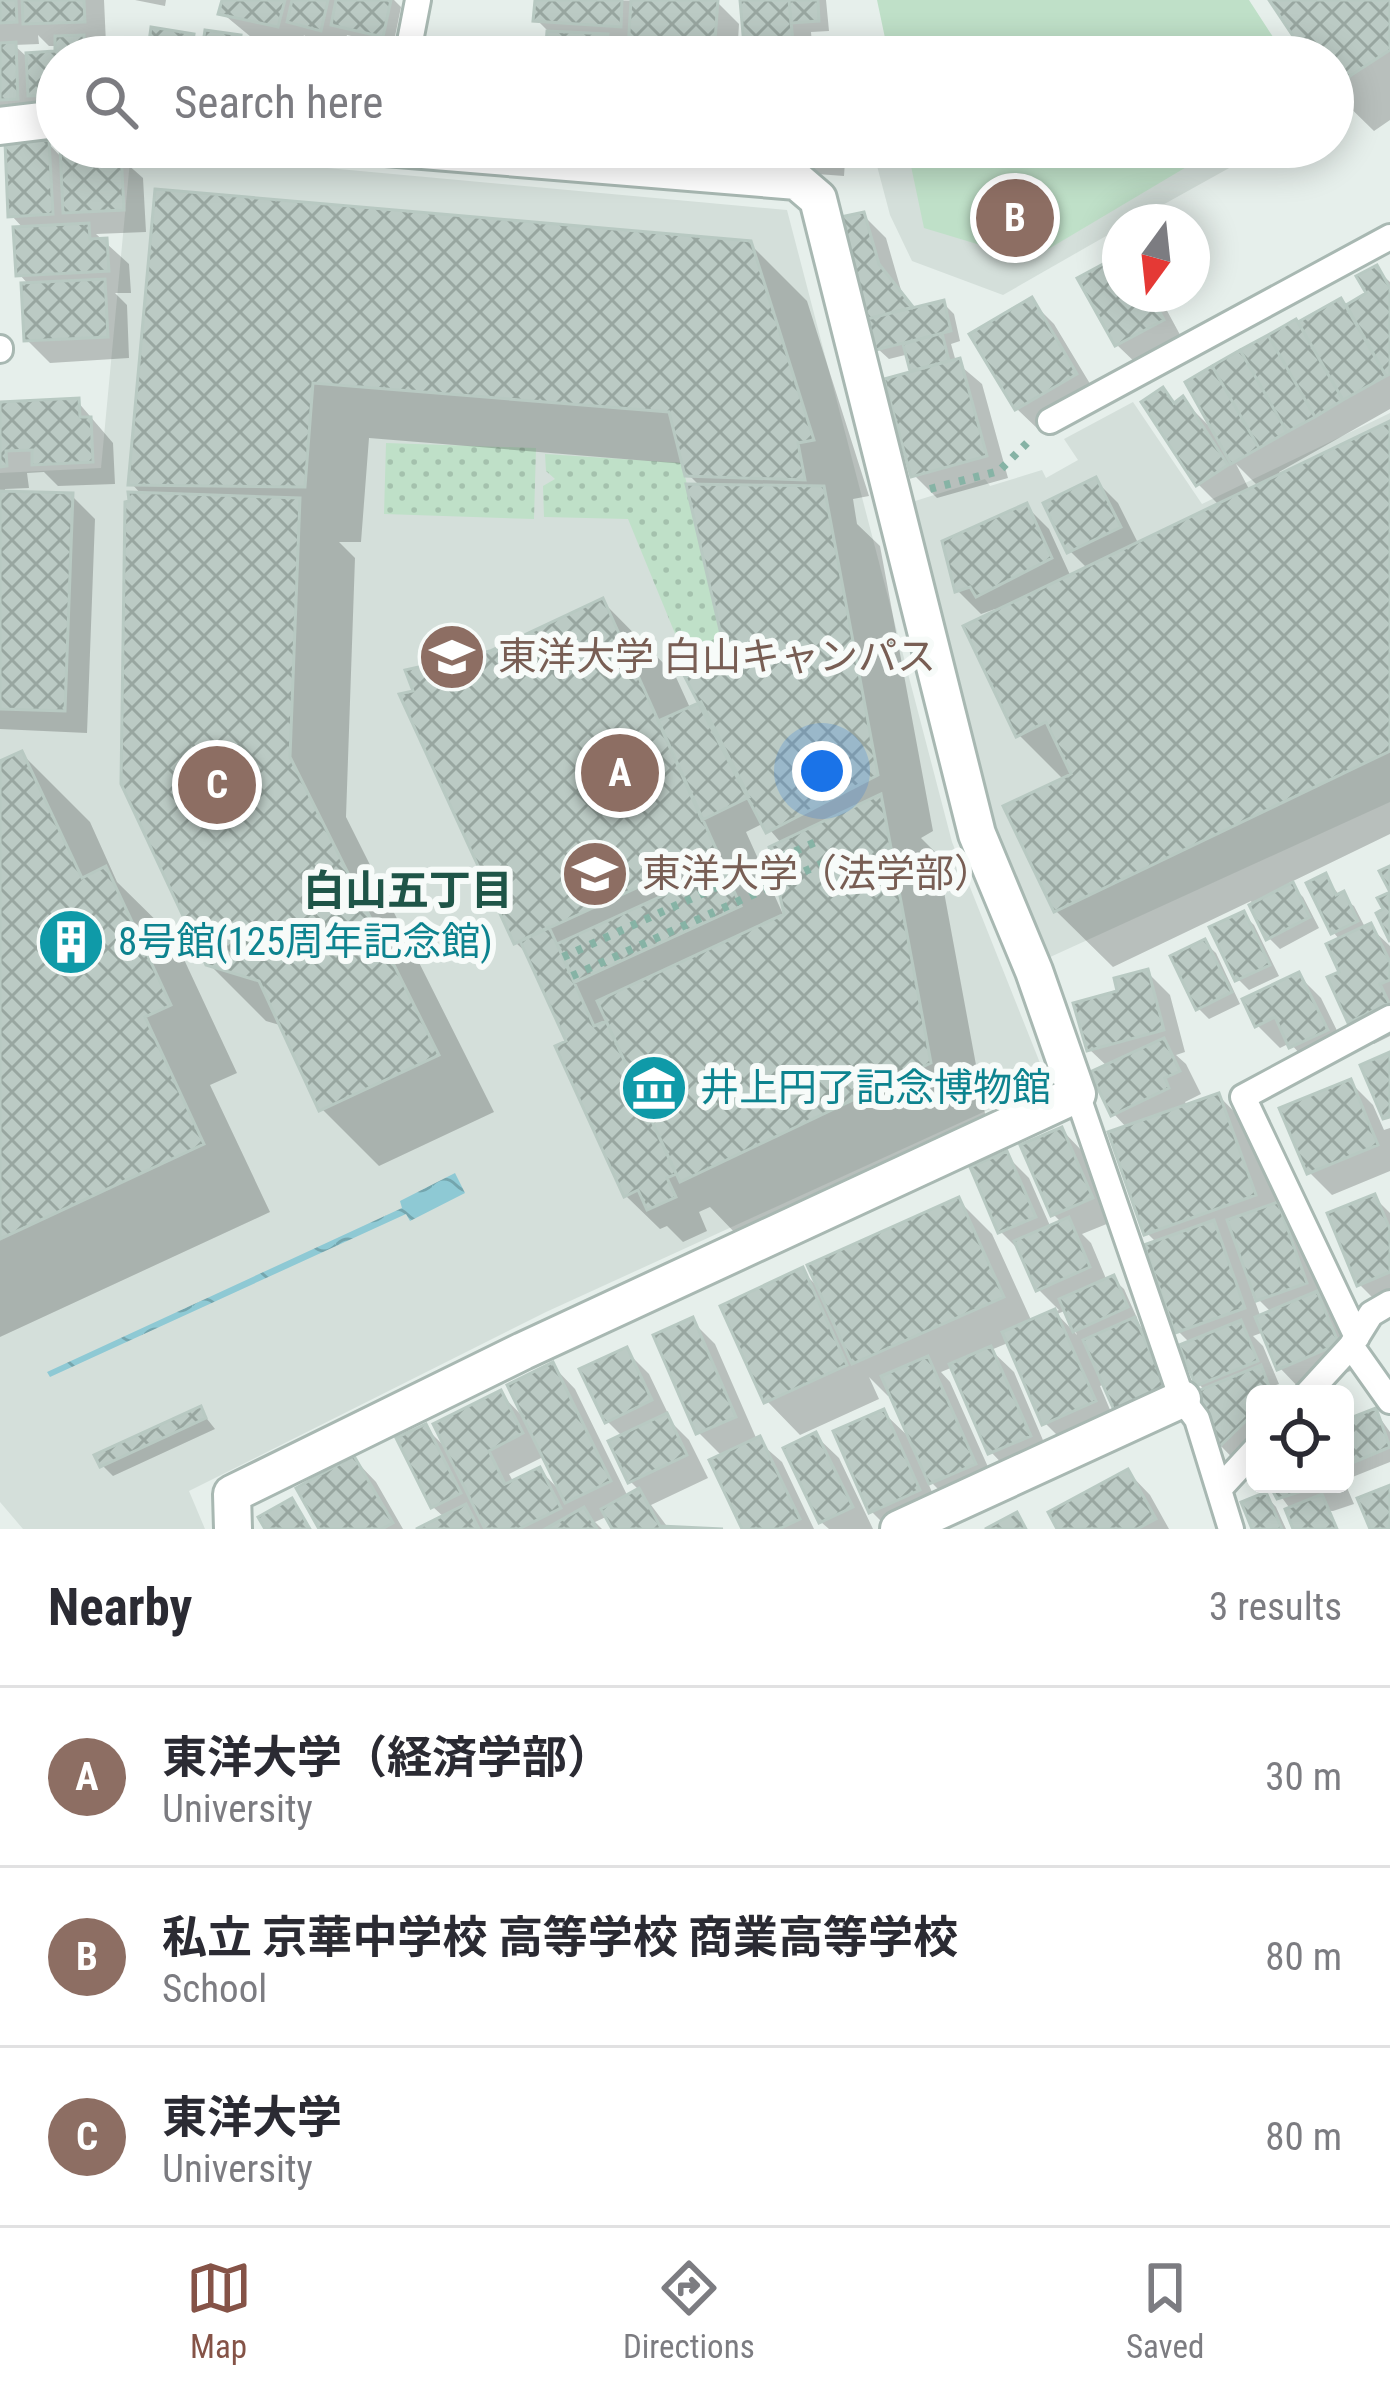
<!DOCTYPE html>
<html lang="en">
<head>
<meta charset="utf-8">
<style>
  :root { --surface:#fff; --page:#f7f7f7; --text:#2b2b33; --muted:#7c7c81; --line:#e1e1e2; --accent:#855347 }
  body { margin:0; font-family:"Roboto Condensed","Noto Sans JP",sans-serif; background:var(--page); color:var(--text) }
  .controls { position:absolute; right:36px; bottom:36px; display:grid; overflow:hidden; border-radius:18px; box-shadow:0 6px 30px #0003 }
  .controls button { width:108px; height:108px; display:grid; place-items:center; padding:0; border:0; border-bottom:3px solid var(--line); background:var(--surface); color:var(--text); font:60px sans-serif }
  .compass { position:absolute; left:1102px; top:204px; width:108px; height:108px; border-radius:50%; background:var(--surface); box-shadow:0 6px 30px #0003; rotate:195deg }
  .you { position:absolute; left:822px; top:771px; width:42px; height:42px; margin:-30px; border:9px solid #fff; border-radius:50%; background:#1a73e8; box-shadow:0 0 0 18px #1a73e833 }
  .badge { display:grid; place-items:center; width:78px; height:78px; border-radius:50%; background:var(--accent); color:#fff; font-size:39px; font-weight:700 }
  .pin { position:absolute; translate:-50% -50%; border:6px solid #fff; box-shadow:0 3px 12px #0006 }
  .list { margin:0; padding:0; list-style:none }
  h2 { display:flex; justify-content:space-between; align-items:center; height:156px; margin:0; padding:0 48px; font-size:51px }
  h2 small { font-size:39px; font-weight:400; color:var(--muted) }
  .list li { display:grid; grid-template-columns:78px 1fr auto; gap:36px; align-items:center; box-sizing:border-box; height:180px; padding:0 48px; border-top:3px solid var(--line) }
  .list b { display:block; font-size:45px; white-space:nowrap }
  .list p { margin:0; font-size:39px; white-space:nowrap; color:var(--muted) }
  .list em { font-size:39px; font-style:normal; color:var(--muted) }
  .icon { flex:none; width:66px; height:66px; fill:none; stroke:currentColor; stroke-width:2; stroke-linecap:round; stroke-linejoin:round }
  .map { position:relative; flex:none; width:1390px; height:1529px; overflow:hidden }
  .search { position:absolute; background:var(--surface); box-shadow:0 6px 30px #0003; left:36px; right:36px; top:36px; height:132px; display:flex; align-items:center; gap:30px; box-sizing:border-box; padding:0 42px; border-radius:66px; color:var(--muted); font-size:45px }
  .sheet { height:696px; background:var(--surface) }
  nav { display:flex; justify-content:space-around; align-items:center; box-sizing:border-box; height:168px; border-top:3px solid var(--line); background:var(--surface); font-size:33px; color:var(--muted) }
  nav a { display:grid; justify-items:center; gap:6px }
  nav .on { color:var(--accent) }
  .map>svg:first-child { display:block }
  .built { fill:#d4dfda }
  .grass { fill:url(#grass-dots) }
  .pitch { fill:#bfe0c8 }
  .water { fill:url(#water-waves) }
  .shadow { fill:#0003; fill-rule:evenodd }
  .building { fill:url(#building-cross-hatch); stroke:#b8c9c2; stroke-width:3 }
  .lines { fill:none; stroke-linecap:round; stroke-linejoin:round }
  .service-casing { stroke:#a8b8b2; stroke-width:30 }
  .minor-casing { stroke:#a8b8b2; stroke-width:42 }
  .path { stroke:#86b3a5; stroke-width:8; stroke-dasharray:6 9; stroke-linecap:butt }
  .service { stroke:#fff; stroke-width:24 }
  .minor { stroke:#fff; stroke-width:36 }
  .labels { text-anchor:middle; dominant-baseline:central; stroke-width:12; stroke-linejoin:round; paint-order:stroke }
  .education-label { font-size:39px; fill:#785e54; stroke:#f7fbf9; text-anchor:start }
  .culture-label { font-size:39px; fill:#0d838f; stroke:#f7fbf9; text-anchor:start }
  .neighbourhood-label { font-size:42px; font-weight:bold; fill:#1f5548; stroke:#f7fbf9 }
</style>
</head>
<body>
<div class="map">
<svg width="1390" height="1529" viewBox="0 0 1390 1529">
  <defs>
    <pattern id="grass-dots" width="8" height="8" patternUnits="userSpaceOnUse" patternTransform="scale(3)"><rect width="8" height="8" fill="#bfe0c8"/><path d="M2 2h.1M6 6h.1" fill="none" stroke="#a4c1ad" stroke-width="1.8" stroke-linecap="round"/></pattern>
    <pattern id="water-waves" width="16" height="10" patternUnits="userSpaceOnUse" patternTransform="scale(3)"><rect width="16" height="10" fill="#8ec9d4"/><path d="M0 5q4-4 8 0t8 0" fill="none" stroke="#74a5ad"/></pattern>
    <pattern id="building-cross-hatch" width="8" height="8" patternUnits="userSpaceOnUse" patternTransform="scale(3)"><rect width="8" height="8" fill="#bbcac4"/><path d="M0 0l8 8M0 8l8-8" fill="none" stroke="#98a6a0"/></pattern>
  </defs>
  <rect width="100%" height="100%" fill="#e6efeb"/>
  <path class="built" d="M872 147H1267L1132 222H1120V228L1003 295 912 261 890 215Z
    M131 150 787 210 952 842 1042 1068 1036 1088 546 1312 189 1491 205 1529H23L0 1502V473L101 468Z
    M1133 402 1202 504 1390 413V802L1048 958 996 829 912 502 985 479 990 486 1042 470 1046 478 1078 460 1064 439Z"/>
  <path class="grass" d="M386 443 536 448 534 519 384 514Z
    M545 454 682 463 723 643 683 653 628 519 544 517 543 486 555 479 546 471Z"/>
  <path class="pitch" d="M877 0H1249L1286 57H889Z
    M907 147H1220L1030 260 924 228Z"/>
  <path class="water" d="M455 1173 465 1193 410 1221 406 1214 50 1377 47 1372 402 1208 400 1201Z"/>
  <path class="shadow" d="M0 0H104L106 44H89L102 57H57V118L0 122ZM38 35 49 46H58V54L26 56 14 45 39 44Z
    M135 0H166L165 6Z
    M225 0H394L401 7 393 46 347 35 344 47 382 53 386 57H150L193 37 205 49 240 38 249 47 251 37 222 13ZM304 35 310 41 308 51 300 50Z
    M538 0 716 1 739 24 737 57H641L631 48 616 46 626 57H548L550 33 537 20Z
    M743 0H826L829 31 811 32 813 57H759L747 45Z
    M1273 0H1390V120L1374 131 1333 91V57H1310Z
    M48 143 63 159 83 147H108L143 178 146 232 96 234 129 264 131 293H115L127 305 129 358 50 363 27 340 30 286 19 274 25 230 11 215Z
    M637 147H690L689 161 648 158Z
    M741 147H846L844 176 764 170Z
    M157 192 750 244 807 301 869 496 853 499 857 524 880 546 933 831 921 838 937 854 986 1119 739 1237 710 1207 699 1212 707 1231 683 1242 667 1226 660 1229 626 1196 570 1042 530 956 516 943 491 654 602 601 675 675 691 710 703 705 727 645 701 487 688 474 685 464 369 438 361 542H339L355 558 346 817 494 1112 379 1166 322 1109 283 1026 266 1021 208 963 143 496 131 483ZM764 823 782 844 786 921 746 832Z
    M863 215 886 238 901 290 916 310 943 303 954 314 960 341 951 344 956 362 982 384 1008 478 937 498 914 475 917 373 909 354 889 359 878 349 870 317Z
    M1120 259V294H1158L1185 344 1140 367 1117 345Z
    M1376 269 1390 282V409L1279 472 1281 476 1390 424V834L1289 883 1303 897 1319 928 1280 949 1269 938 1251 901 1113 967 1056 911 1064 780 1019 735 995 609 981 614 958 591 1026 506 1049 529 1071 577 1088 569 1070 551 1095 480 1118 503 1139 545 1220 506 1198 484 1163 391 1176 405 1183 400 1214 431 1298 326 1341 302 1347 308 1370 295ZM1236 464 1259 487 1250 491Z
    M1031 301 1054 324 1098 397 1040 431 1017 409Z
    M77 401 113 443 115 484 58 486 44 472 27 473 29 488 5 489V494L72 496 95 519 87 733 0 729V405Z
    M22 754 90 822 117 882 174 938 237 1073 210 1085 270 1212 0 1337V764Z
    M1325 877 1340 896 1354 906 1366 929 1370 927 1390 946V1036L1374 1044 1351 1021 1341 941 1333 932Z
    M1243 914 1254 925 1279 976 1249 990 1238 979Z
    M1205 943 1216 953 1240 1004 1209 1019 1198 1008Z
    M1147 972 1170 995 1185 1052 1176 1055 1186 1064 1201 1094 1185 1102 1188 1107 1219 1096 1252 1130 1280 1208 1300 1228 1328 1306 1339 1317 1360 1367 1302 1391 1280 1368 1264 1332 1253 1336 1263 1346 1279 1384 1276 1385 1284 1394H1255V1457L1243 1469 1221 1446 1199 1394 1205 1391 1199 1384 1191 1344 1178 1331 1158 1244 1147 1233 1127 1128 1114 1114 1108 1067 1089 1049 1121 994ZM1252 1293 1272 1313 1261 1318Z
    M1298 975 1321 998 1348 1053 1314 1069 1290 1043 1280 1048 1257 1025Z
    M1350 1082 1373 1105 1384 1130 1390 1128V1171L1332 1195 1309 1172Z
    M1062 1130 1084 1153 1114 1221 1082 1234 1091 1243 1107 1281 1113 1279 1124 1289 1137 1318 1134 1320 1157 1343 1187 1411 1139 1431 1116 1408 1105 1384 1100 1386 1116 1424 1068 1446 1045 1423 1010 1342 991 1350 1014 1372 1051 1459 1013 1475 991 1452 953 1367 941 1372 950 1382 997 1487 954 1505 925 1476 941 1513 889 1529 871 1511 884 1413 913 1441 892 1394 888 1396 869 1377 879 1399 800 1435 767 1401 802 1271 822 1291 959 1201 992 1234 1032 1322 1059 1310 1038 1289 1022 1253 1001 1232 1006 1155 1029 1178 1051 1228 1062 1223 1053 1214ZM1067 1310 1077 1335 1057 1314Z
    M1375 1198 1390 1213V1303L1382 1307 1359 1284Z
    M692 1321 715 1344 757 1440 782 1462 814 1529H745L723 1457 699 1433Z
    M626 1351 649 1374 673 1424 689 1440 708 1478 651 1505 669 1529 608 1516 595 1522 602 1529H423L445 1518 433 1507 426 1428 447 1449 501 1394 526 1420 553 1366 575 1389 628 1497 640 1491 630 1481 623 1437 607 1421ZM545 1456 562 1493 540 1470 514 1483 509 1474Z
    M200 1410 215 1429 113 1476 102 1465Z
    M1375 1411 1390 1432V1462L1350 1478 1345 1473V1423Z
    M816 1436 839 1458 873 1529H829L821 1522Z
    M354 1459 376 1482 403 1529H322Z
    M1128 1472 1150 1495 1169 1529H1061Z
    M1345 1483 1354 1504 1333 1511 1341 1529 1333 1511 1291 1510 1272 1484Z
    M1266 1496 1276 1507 1286 1529H1255Z"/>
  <path class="building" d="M0 0H16L17 22 0 23Z
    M22 0H84L85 22 23 24Z
    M222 0H285L278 27 218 14Z
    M292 0H328L321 31 287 22Z
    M336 0H391L383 37 331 25Z
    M535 0H622L621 27 533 21Z
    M631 0H718L714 54 628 49Z
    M740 0H789L793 42 744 46Z
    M789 0H818L819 21 791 23Z
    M1269 0H1390V50L1333 87V57H1307Z
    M151 27 194 34 191 57H147Z
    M205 30 241 35 238 57H201Z
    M547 31 608 34 606 57H545Z
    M84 35 85 57H57V95L28 96 26 53 55 51V36Z
    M248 38 287 43 285 57H245Z
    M307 41 336 46 335 57H292L293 46 306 47Z
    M16 42 18 99 0 100V43Z
    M344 44 383 50 382 57H342Z
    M49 140 53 214 8 217 5 142Z
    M60 147H108V153L121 152 124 210 63 213Z
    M738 147H823V154Z
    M155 189 751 241 814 440 798 443 805 480 685 476 669 412 313 383 305 487 128 485Z
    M864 212 879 264 913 307 867 319 841 217Z
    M89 223 90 239 107 238 109 271 16 276 13 227Z
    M1120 255V294H1150L1164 320 1115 346 1077 278Z
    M1377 265 1390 288V374L1386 376 1346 305 1366 293 1356 276Z
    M105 279 108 337 24 341 21 283Z
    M1032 297 1077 374 1015 410 969 334Z
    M1341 298 1386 376 1343 400 1298 322Z
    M944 300 951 331 876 350 867 319Z
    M1296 319 1343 400 1315 417 1268 335Z
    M942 333 949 361 910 371 903 344Z
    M1268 335 1315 417 1287 432 1240 350Z
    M1240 350 1287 432 1259 448 1212 366Z
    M960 358 987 456 911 477 884 379Z
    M1212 366 1259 448 1231 464 1185 382Z
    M1163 387 1174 403 1183 396 1228 465 1196 486 1141 402Z
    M79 398 80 417H91L93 462 32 465V450L6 451 7 466 0 467V402Z
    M1390 421V751L1054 912 1003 806 1071 774 1046 722 1016 737 963 626Z
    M1096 477 1121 527 1067 553 1043 503Z
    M686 484 824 486 878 775 766 833 674 656 723 643Z
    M0 491 73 493 65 711 0 709Z
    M128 492 300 498 290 757 439 1055 319 1111 259 981 206 965 121 784 125 502 129 501Z
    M1027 503 1052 558 976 597 970 587 955 592 942 541Z
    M603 598 717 851 514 944 399 694 413 691 405 670 490 651Z
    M701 702 749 797 702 820 658 721Z
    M22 751 82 878 106 866 171 1005 145 1017 204 1144 0 1239V761Z
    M881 794 931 1063 680 1182 597 1001 784 914 769 847Z
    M1390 866V942L1376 913 1383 909 1377 898 1390 892 1379 871Z
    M723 868 741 906 575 982 557 944Z
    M1326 873 1336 895 1344 891 1358 921 1331 934 1306 883Z
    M1293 882 1310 917 1266 940 1249 905Z
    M1244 911 1270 965 1235 981 1209 927Z
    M1371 923 1390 962V980L1380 984 1389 1003 1348 1023 1327 977 1339 972 1326 944Z
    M549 927 594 1026 606 1021 676 1174 667 1178 676 1197 647 1210 638 1190 624 1197 555 1046 566 1041 520 941Z
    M1205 939 1232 992 1196 1010 1170 956Z
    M1148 969 1164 1030 1087 1051 1073 1003 1117 991 1114 978Z
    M1299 972 1328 1030 1289 1048 1275 1017 1255 1027 1242 999Z
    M1164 1038 1180 1071 1165 1078 1169 1088 1111 1116 1090 1072Z
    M1390 1052V1117L1383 1119 1360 1065Z
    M1351 1079 1378 1145 1307 1174 1279 1108Z
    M1219 1093 1256 1195 1144 1235 1108 1132Z
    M1062 1127 1093 1198 1051 1216 1020 1145Z
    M1007 1151 1036 1217 998 1233 970 1167Z
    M1375 1194 1390 1229V1272L1357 1286 1327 1213Z
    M959 1197 1004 1297 852 1364 807 1265Z
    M1278 1202 1307 1283 1256 1301 1227 1220Z
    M1069 1217 1090 1267 1036 1291 1014 1241Z
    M1214 1220 1245 1308 1175 1333 1144 1245Z
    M803 1267 847 1365 764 1403 720 1306Z
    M1114 1275 1128 1307 1073 1332 1059 1299Z
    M1317 1291 1339 1344 1277 1370 1255 1317Z
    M1055 1309 1096 1401 1042 1425 1002 1332Z
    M693 1317 736 1417 696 1434 653 1335Z
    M1135 1317 1166 1388 1114 1410 1083 1340Z
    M1241 1320 1258 1361 1196 1386 1179 1345Z
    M991 1346 1031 1436 988 1454 949 1364Z
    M627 1347 652 1400 605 1423 579 1369Z
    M928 1356 976 1464 929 1484 881 1376Z
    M553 1362 611 1481 565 1503 507 1385Z
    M1261 1365 1272 1394H1255V1412L1218 1448 1195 1392Z
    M501 1390 523 1433 489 1451 505 1484 540 1467 561 1508 519 1529H485L433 1424Z
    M201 1406 206 1418 100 1467 94 1455Z
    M1376 1408 1390 1447 1345 1466V1420Z
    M884 1409 920 1490 869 1513 833 1431Z
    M667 1413 687 1455 628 1483 608 1441Z
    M426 1424 461 1493 431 1508 396 1438Z
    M816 1432 853 1507 819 1523 783 1448Z
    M760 1436 800 1519 779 1529H742L709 1460Z
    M354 1456 393 1523 382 1529H319L296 1488Z
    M1128 1469 1156 1519 1137 1529H1057L1048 1512Z
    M1269 1484H1325L1277 1499Z
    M1390 1485V1529H1370L1357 1498Z
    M639 1488 660 1526 723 1529H612L601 1509Z
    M1266 1492 1282 1529H1252L1241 1502Z
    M1322 1494 1337 1529H1293L1285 1509Z
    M292 1498 310 1529H265L258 1517Z
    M466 1504 479 1529H416Z
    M584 1507 597 1529H545Z
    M1017 1512 1026 1529H985Z"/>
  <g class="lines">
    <g class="service-casing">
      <path id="service" d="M407 57 418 0
        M0 348V350
        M1050 421 1390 237
        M1077 1094 1182 1399 1197 1419 1231 1529
        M1357 1337 1243 1097 1390 1018
        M1351 1346 1390 1401
        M1307 1394 1351 1346 1371 1314 1390 1303
        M1219 1489 1255 1450"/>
    </g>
    <g class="minor-casing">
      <path id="minor" d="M0 126 57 119
        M233 1529 232 1494 523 1351 1077 1094 1034 971 977 834 818 199 797 181 386 147
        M899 1529 1182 1399"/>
    </g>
    <path class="path" d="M930 489 999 471 1027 443
      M563 957 822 839
      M572 976 832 859"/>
    <use href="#service" class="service"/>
    <use href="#minor" class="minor"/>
  </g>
  <defs>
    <g id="university-disc" transform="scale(3.45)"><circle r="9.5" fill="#8d6e63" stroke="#f7fbf9"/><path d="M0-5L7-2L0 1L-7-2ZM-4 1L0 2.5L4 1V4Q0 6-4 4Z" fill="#fff"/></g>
    <g id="building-disc" transform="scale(3.45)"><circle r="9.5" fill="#0f9aa8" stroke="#f7fbf9"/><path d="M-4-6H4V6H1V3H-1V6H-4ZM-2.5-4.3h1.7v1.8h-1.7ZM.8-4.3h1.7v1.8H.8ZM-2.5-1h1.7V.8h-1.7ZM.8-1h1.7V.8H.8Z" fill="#fff"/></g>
    <g id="museum-disc" transform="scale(3.45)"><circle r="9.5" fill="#0f9aa8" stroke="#f7fbf9"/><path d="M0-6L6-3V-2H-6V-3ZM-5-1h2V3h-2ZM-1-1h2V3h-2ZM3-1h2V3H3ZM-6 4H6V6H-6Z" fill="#fff"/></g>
  </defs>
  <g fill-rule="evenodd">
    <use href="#university-disc" x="452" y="657"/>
    <use href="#university-disc" x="595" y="874"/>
    <use href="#building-disc" x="71" y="942"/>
    <use href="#museum-disc" x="654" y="1088"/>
  </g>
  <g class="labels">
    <g class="education-label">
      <text x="498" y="657">東洋大学 白山キャンパス</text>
      <text x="642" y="874">東洋大学（法学部）</text>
    </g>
    <g class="culture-label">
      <text x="118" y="942">8号館(125周年記念館)</text>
      <text x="700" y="1088">井上円了記念博物館</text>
    </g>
    <g class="neighbourhood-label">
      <text x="408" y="890">白山五丁目</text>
    </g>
  </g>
</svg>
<div class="controls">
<button><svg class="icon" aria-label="locate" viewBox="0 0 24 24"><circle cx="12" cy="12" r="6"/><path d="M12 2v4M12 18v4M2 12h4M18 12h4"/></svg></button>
</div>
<svg class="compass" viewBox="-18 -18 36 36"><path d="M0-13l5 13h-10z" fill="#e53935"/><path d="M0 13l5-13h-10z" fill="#7c7c81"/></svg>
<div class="you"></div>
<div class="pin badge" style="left:620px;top:773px;background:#8d6e63">A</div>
<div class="pin badge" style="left:1015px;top:218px;background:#8d6e63">B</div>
<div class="pin badge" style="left:217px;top:785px;background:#8d6e63">C</div>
<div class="search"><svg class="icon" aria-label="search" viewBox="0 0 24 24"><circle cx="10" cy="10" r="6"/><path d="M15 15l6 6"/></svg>Search here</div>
</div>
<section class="sheet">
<h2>Nearby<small>3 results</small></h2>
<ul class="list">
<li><span class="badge" style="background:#8d6e63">A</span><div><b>東洋大学（経済学部）</b><p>University</p></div><em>30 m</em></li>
<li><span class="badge" style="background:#8d6e63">B</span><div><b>私立 京華中学校 高等学校 商業高等学校</b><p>School</p></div><em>80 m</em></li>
<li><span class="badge" style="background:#8d6e63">C</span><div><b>東洋大学</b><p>University</p></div><em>80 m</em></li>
</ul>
</section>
<nav>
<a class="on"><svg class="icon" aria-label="map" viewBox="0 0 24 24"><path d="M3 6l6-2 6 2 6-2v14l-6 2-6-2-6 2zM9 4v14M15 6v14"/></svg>Map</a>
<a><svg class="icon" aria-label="directions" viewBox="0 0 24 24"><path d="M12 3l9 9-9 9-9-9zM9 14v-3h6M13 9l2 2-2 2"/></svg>Directions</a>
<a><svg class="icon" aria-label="saved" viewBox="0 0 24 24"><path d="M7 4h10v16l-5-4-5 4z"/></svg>Saved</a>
</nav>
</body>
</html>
